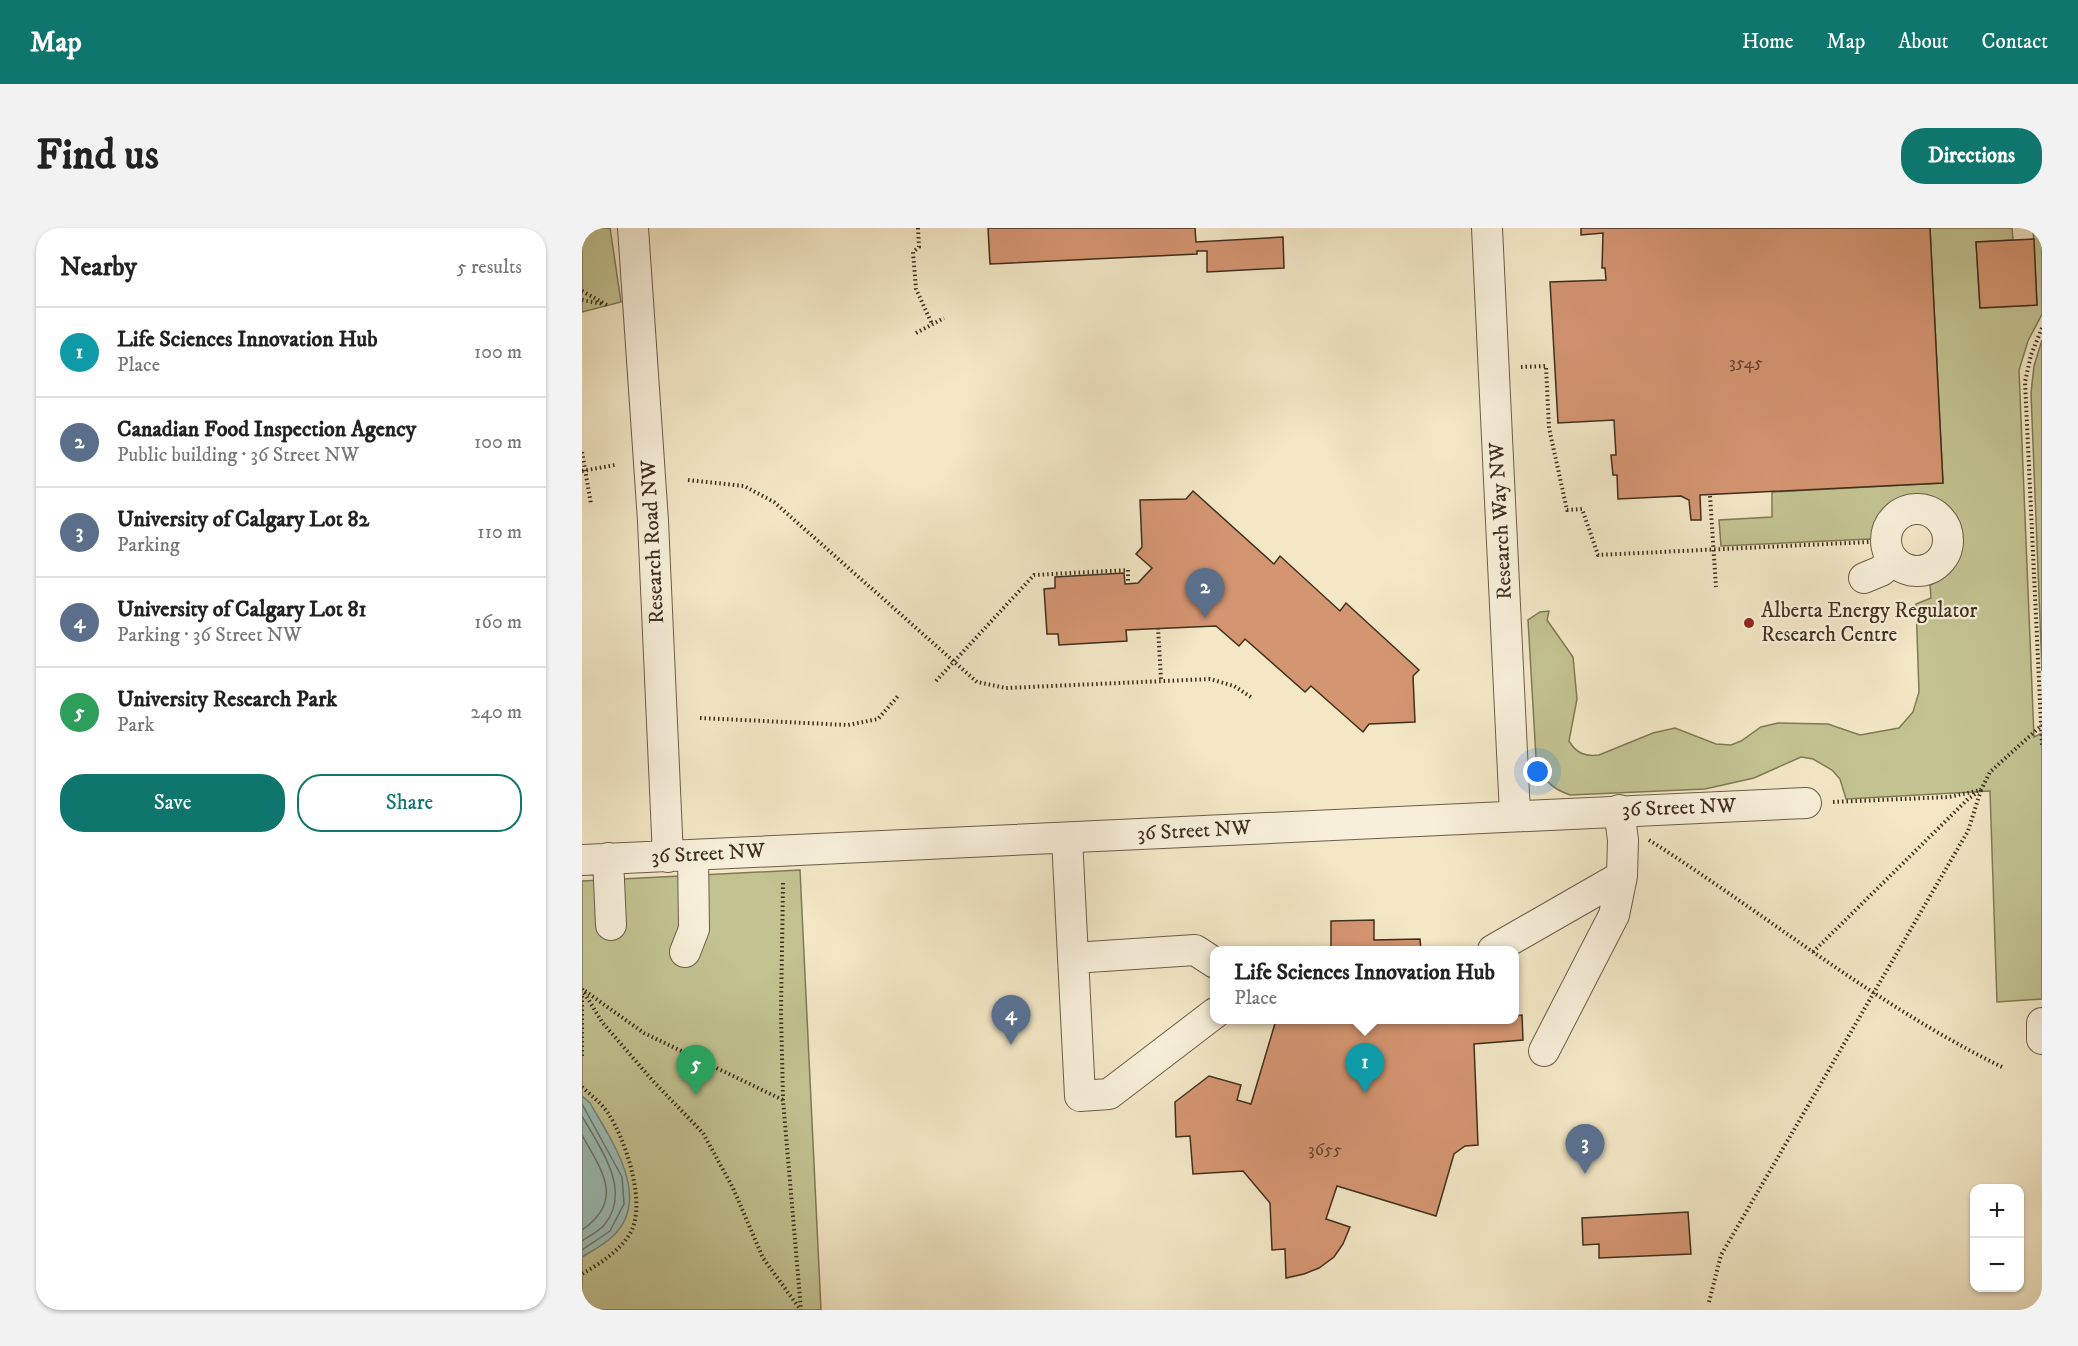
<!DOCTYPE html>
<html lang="en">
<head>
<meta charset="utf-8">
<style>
  :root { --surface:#fff; --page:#f2f2f2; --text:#222; --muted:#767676; --line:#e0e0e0; --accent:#0f766e }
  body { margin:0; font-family:"IM FELL DW Pica",serif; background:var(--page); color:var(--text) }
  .controls { position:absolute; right:18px; bottom:18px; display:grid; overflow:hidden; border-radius:12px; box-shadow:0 2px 4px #0004 }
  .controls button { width:54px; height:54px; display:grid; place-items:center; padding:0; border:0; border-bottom:2px solid var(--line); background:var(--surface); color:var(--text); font:30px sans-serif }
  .you { position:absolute; left:956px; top:544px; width:21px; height:21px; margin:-15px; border:4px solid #fff; border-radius:50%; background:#1a73e8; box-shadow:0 0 0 9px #1a73e833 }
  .badge { display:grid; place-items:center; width:39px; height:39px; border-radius:50%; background:var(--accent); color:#fff; font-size:20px; font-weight:700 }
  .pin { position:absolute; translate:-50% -50px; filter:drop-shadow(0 2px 3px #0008) }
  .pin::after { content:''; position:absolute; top:32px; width:21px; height:18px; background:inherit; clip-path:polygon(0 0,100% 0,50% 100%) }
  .popup { position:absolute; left:628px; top:718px; width:309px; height:78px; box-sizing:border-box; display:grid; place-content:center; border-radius:12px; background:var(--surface); filter:drop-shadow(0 2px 4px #0005); font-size:20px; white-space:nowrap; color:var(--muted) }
  .popup b { font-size:22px; color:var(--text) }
  .popup::after { content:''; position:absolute; left:50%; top:100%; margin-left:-12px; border:12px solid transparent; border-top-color:var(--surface) }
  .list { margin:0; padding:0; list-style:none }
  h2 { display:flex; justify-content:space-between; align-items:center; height:78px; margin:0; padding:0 24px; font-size:26px }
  h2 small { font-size:20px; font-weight:400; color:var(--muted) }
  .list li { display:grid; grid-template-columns:39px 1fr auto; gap:18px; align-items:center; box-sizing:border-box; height:90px; padding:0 24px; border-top:2px solid var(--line) }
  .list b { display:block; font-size:22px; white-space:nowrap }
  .list p { margin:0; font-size:20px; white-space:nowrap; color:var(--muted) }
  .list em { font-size:20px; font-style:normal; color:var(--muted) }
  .actions { display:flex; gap:12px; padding:18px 24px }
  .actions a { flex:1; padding:14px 0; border:2px solid var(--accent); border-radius:24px; text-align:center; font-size:21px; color:var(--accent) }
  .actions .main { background:var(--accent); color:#fff }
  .map { position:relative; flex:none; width:1460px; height:1082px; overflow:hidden; border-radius:24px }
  header { display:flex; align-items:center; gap:36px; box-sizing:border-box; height:84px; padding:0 30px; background:var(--accent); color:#fff }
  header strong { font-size:28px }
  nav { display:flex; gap:33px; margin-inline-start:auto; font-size:21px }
  .intro { display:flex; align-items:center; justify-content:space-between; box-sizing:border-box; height:144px; padding:0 36px }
  h1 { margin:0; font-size:42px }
  .button { padding:15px 27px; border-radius:24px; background:var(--accent); color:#fff; font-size:21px; font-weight:700 }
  main { display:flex; gap:36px; padding:0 36px }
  aside { flex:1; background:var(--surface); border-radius:24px; box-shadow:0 2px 4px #0004 }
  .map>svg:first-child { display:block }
  .green { fill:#c2c391; stroke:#807957; stroke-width:1.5 }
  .water { fill:#9cbfb9; stroke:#77857b; stroke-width:1.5 }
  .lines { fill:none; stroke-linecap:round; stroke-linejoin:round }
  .shore { stroke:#6e776b; stroke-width:1.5 }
  .building { fill:#d49571; stroke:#3f2f1d; stroke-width:1.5 }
  .minor-casing { stroke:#6c5d47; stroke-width:32 }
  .path { stroke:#3f2f1d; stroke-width:4; stroke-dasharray:1.5 3; stroke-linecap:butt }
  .minor { stroke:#f7efda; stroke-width:30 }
  .poi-dot { fill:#8f2418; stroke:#f7efda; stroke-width:2 }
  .labels { text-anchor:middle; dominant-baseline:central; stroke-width:4.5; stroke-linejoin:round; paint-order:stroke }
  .number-label { font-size:18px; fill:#644832 }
  .street-label { font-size:21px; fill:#3f2f1d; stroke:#f7efda }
  .poi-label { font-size:21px; fill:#3f2f1d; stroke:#f7efda; text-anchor:start }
</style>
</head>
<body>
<header>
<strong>Map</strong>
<nav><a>Home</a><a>Map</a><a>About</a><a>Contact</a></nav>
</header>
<div class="intro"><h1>Find us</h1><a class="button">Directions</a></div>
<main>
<aside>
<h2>Nearby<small>5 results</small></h2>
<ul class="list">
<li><span class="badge" style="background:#0f9aa8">1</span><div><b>Life Sciences Innovation Hub</b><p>Place</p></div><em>100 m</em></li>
<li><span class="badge" style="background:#5c6f8a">2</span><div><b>Canadian Food Inspection Agency</b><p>Public building · 36 Street NW</p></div><em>100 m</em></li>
<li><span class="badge" style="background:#5c6f8a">3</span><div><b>University of Calgary Lot 82</b><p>Parking</p></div><em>110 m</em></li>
<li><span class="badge" style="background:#5c6f8a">4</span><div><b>University of Calgary Lot 81</b><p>Parking · 36 Street NW</p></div><em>160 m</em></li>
<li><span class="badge" style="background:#2e9e5b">5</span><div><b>University Research Park</b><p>Park</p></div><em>240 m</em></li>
</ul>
<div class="actions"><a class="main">Save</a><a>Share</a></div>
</aside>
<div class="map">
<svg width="1460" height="1082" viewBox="0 0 1460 1082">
  <rect width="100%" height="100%" fill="#f3e7c6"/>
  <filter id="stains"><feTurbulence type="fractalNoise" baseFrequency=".00333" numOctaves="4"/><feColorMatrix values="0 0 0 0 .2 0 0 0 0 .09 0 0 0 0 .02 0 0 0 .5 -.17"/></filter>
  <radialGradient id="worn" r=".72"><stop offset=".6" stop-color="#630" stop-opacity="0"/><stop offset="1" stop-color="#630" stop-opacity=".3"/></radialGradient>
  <path class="green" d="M0 0H28L39 74 0 84Z
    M1348 0H1430L1431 12 1394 14 1398 80 1455 77 1451 0H1455L1460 15V86L1446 113 1437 142 1452 509 1460 505V771L1415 774 1408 563 1264 571 1258 551 1250 542 1231 531 1219 529 1172 550 1123 561 988 567C968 560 959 550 954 530L946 392 958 384 967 383 965 392 991 429 995 471 987 513C994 525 1003 529 1017 527L1071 505 1093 500 1134 516 1149 517 1159 513 1179 499 1196 495 1246 496 1278 507 1317 500 1331 484 1337 464 1334 376 1349 370 1348 357C1404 333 1372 257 1321 278 1305 284 1297 297 1294 313L1288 311 1139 318 1137 292 1190 289V264L1361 255Z
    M1460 112V443L1449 165 1452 138Z
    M218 642 239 1082H0V653Z"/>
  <path class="water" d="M0 868 8 875C29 912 71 970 31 1008 23 1016 10 1023 0 1029Z"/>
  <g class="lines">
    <path class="shore" d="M0 876 40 949 42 976 28 1003 0 1022
      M0 888C18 920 50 962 23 996 18 1003 7 1008 0 1013
      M0 907C20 943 43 972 0 1002"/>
  </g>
  <path class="building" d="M406 0H613L614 14 701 9 702 40 625 44V23H615V26L408 36Z
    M999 0H1348L1361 255 1118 267 1119 292H1109L1107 272 1099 268 1036 271 1035 247H1031L1029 227H1034L1032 192 976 195 968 54 1024 52 1023 40H1020L1021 5 999 7Z
    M1452 11 1455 77 1398 80 1394 14Z
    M611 263 692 336 698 328 758 383 764 375 837 442 831 448 833 494 787 496 781 504 729 458 723 464 663 411 657 418 634 398 544 402 545 413 477 417 476 406H465L462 361 473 360V349L542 345 543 356 556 355 570 340 554 326 560 319 558 272 604 271Z
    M792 692V712L838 711 839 722H749V693Z
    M940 787 941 812 892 816 896 917 883 918 872 926 854 988 755 958 744 991 768 999 761 1016 752 1029 737 1040 722 1046 704 1050 703 1021 690 1022 688 975 661 943 611 946 608 908 594 909 593 874 627 848 659 857 655 872 669 876 694 792H933V788Z
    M1106 984 1109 1026 1017 1030V1016L1001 1017 1000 990Z"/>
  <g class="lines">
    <g class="minor-casing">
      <path id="minor" d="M51 0 71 293 86 629
        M905 0 933 587
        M1304 312a31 31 0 1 1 62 0a31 31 0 1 1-62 0Z
        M1282 350 1299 343 1311 332
        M485 610 498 868 527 866 633 785
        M26 630 29 697
        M0 632 1224 575
        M911 722 1040 648
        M103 724 112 701 111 627
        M491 730 613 722 633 735
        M1460 795V811
        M962 823 1032 687 1040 648 1041 612 1037 582"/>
    </g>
    <path class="path" d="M336 0 337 19 331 24 334 61 350 96
      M0 63 25 77
      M0 72 21 76
      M1460 100 1449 127 1443 154 1460 517
      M334 105 362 90
      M939 139 964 138 967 200 985 282 1000 281 1016 327 1287 314
      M0 224 9 276
      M0 243 33 237
      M106 252 162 258 192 274 395 454 424 460 628 451 652 458 669 469
      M1128 268 1134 359
      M576 400 579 451
      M354 453 452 347 546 342V356
      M118 490 266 497 296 491 316 468
      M1251 574 1367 569 1399 562 1408 544 1460 497
      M1067 612C1185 687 1295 778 1422 840
      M201 655 199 784 201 872 219 1082
      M1231 724 1386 571 1396 564
      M0 761 20 794 71 853 121 905 151 960 181 1030 218 1081
      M3 763 62 805 201 872
      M0 768V831
      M0 859C9 867 19 875 26 885 43 911 61 966 52 996 46 1018 19 1035 0 1046
      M1127 1074 1139 1027 1386 603 1399 562"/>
    <use href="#minor" class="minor"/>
  </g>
  <circle class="poi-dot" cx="1167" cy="395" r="6"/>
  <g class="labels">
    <g class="number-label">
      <text x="1164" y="135">3545</text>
      <text x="743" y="922">3655</text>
    </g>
    <g class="street-label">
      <text transform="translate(919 293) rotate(-93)">Research Way NW</text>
      <text transform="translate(71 314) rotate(-93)">Research Road NW</text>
      <text transform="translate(1097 580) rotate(-2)">36 Street NW</text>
      <text transform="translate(612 603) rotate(-3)">36 Street NW</text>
      <text transform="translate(126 626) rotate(-3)">36 Street NW</text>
    </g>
    <g class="poi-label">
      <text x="1179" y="383">Alberta Energy Regulator<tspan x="1179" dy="24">Research Centre</tspan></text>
    </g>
  </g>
  <rect width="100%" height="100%" filter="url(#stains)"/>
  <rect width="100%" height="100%" fill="url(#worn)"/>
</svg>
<div class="controls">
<button>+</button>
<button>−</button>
</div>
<div class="you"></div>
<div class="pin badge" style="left:783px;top:865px;background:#0f9aa8">1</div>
<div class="popup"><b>Life Sciences Innovation Hub</b>Place</div>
<div class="pin badge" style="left:623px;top:390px;background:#5c6f8a">2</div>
<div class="pin badge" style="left:1003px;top:946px;background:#5c6f8a">3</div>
<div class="pin badge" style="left:429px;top:817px;background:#5c6f8a">4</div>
<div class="pin badge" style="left:114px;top:867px;background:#2e9e5b">5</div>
</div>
</main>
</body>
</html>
